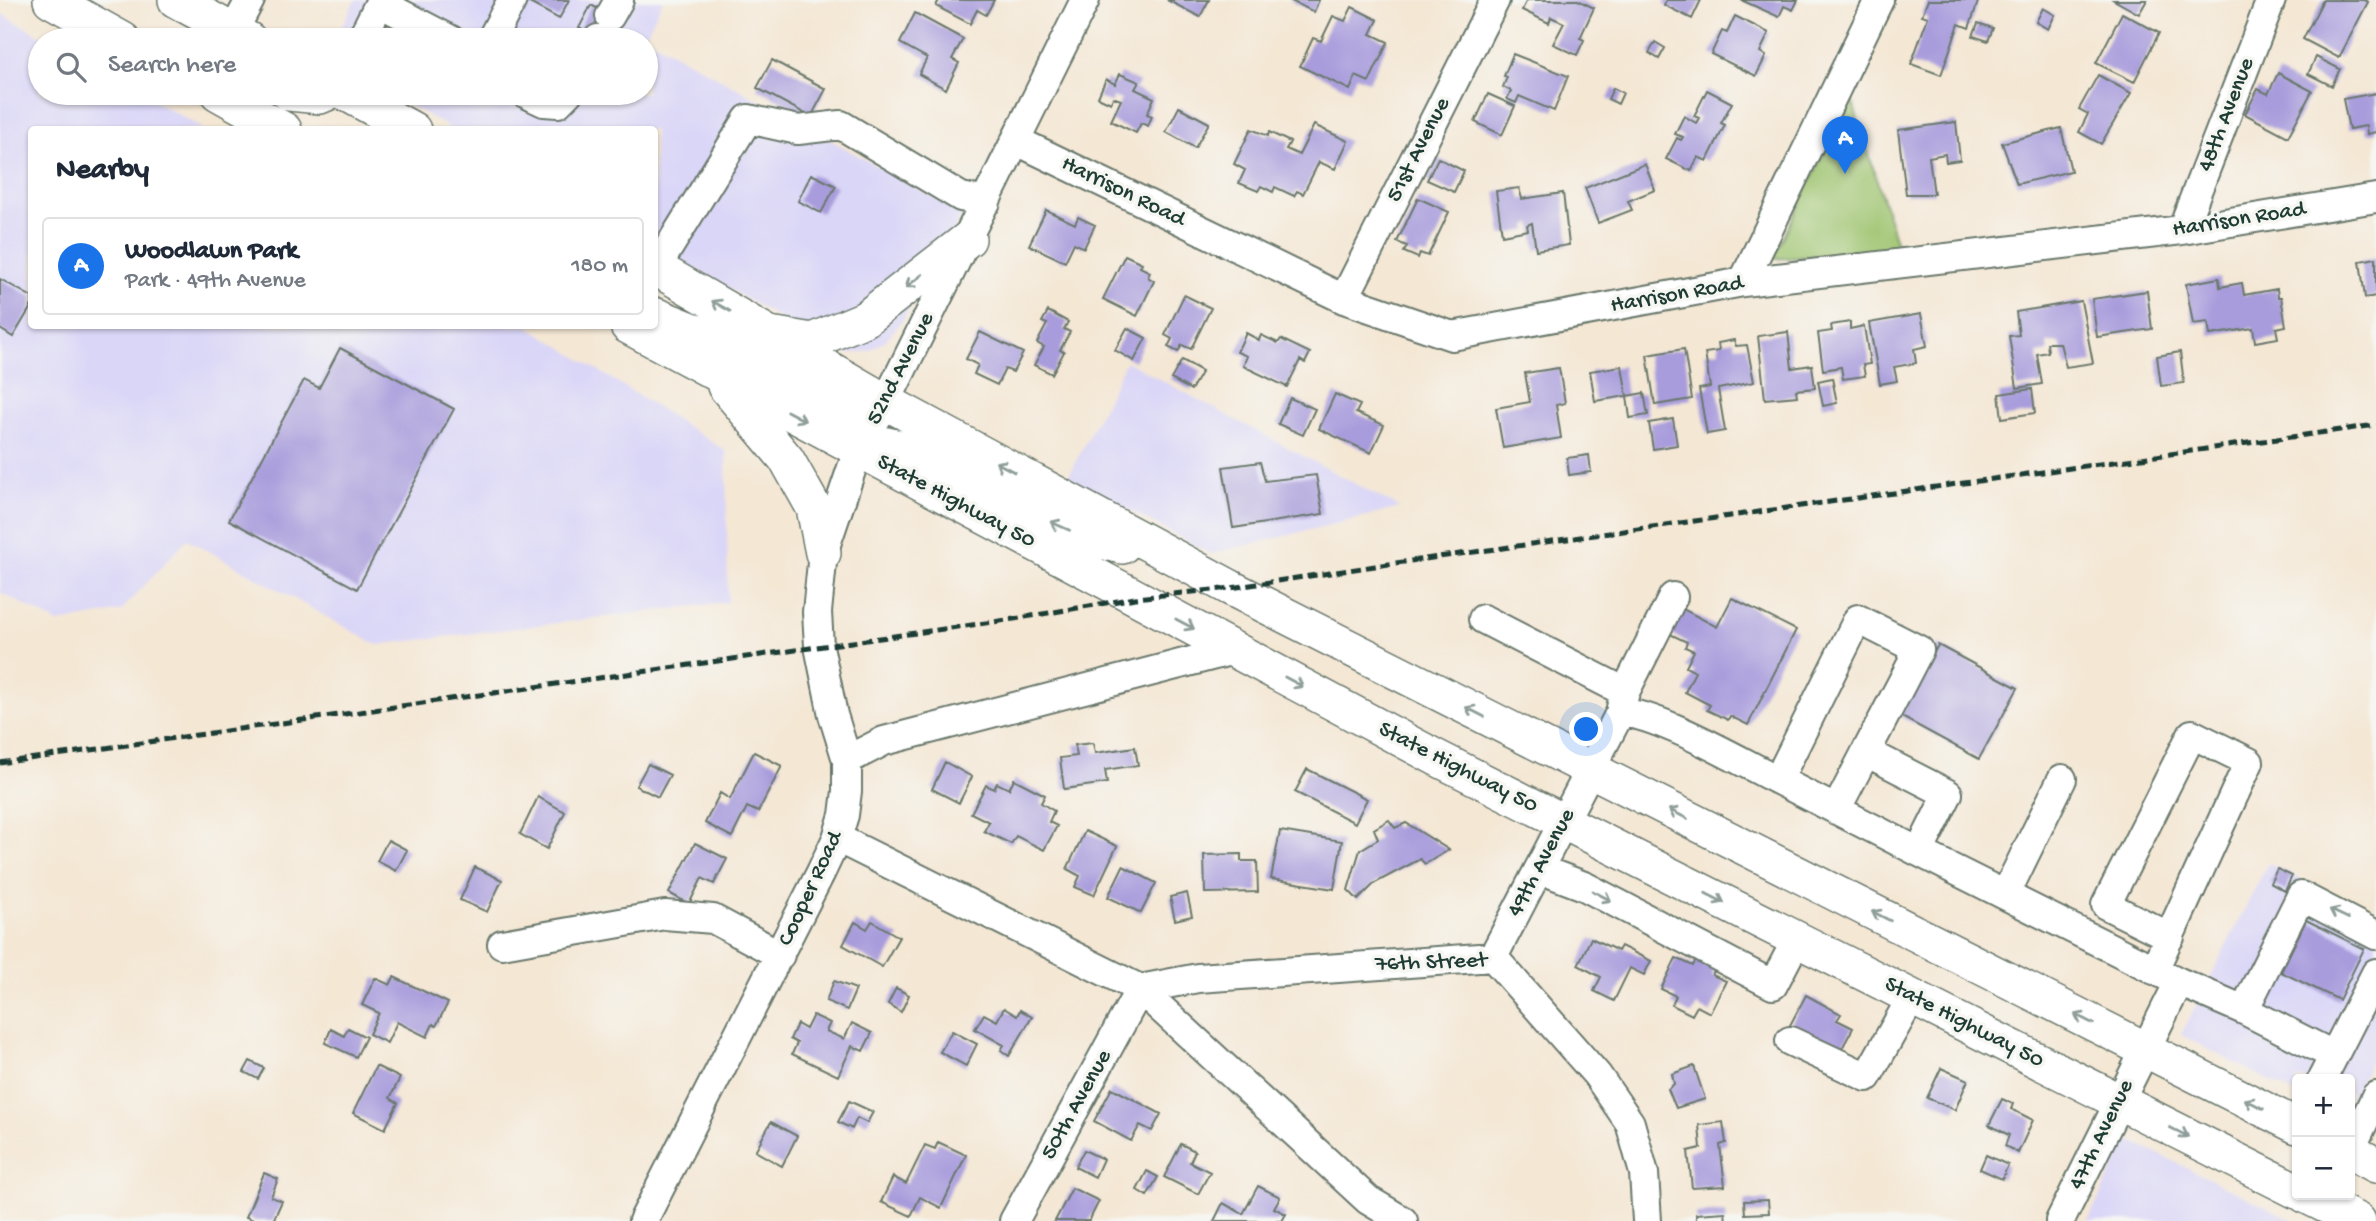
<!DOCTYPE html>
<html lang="en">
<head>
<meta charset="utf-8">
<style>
  :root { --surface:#fff; --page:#f2f2f3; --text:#1f2937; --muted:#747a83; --line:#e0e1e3; --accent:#1a73e8 }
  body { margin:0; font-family:"Gochi Hand",sans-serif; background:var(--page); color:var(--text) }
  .controls { position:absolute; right:21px; bottom:21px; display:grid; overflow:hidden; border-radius:7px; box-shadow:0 2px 5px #0004 }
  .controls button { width:63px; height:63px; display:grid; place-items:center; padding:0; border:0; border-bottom:2px solid var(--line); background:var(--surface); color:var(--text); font:35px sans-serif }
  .you { position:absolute; left:1587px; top:730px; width:24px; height:24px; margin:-18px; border:5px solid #fff; border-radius:50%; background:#1a73e8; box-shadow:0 0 0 10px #1a73e833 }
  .badge { display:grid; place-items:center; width:46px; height:46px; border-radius:50%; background:var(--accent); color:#fff; font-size:23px; font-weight:700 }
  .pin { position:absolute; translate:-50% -58px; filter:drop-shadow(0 2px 4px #0008) }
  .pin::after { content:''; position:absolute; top:37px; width:24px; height:21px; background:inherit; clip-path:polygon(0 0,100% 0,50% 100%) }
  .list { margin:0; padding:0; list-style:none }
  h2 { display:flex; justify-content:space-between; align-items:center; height:91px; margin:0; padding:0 28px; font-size:30px }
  h2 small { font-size:23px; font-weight:400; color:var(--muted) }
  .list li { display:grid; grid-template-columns:46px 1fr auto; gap:21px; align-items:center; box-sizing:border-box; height:98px; margin:0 14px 14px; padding:0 14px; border:2px solid var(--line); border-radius:7px }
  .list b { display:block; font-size:26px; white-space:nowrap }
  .list p { margin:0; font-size:23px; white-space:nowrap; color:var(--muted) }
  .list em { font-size:23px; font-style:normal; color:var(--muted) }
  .icon { flex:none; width:38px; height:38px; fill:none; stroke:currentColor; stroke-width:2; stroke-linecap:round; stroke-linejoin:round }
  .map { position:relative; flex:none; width:2376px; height:1221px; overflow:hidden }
  .search { position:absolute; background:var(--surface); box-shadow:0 2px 5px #0004; left:28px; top:28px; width:630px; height:77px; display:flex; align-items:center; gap:18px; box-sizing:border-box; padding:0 24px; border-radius:38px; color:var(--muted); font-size:26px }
  .panel { position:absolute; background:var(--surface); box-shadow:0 2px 5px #0004; left:28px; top:126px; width:630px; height:203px; border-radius:7px }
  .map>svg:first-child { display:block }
  .built { fill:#dad6f7 }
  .green { fill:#9fc46f; stroke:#5f8052; stroke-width:2 }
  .building { fill:#a89cdc }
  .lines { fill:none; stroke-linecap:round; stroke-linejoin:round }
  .minor-casing { stroke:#6a786c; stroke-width:32 }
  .major-casing { stroke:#6a786c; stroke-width:38 }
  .minor { stroke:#fff; stroke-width:28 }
  .major { stroke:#fff; stroke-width:35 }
  .rail { stroke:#1f3d34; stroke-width:5; stroke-dasharray:10 5; stroke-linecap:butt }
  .oneway { stroke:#8f9e9a }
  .labels { text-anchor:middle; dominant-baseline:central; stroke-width:7; stroke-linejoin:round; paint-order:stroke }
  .street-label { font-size:23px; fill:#1f3d34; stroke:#f6f6f2 }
</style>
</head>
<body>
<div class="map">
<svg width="2376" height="1221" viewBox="0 0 2376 1221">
  <rect width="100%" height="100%" fill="#f6f6f2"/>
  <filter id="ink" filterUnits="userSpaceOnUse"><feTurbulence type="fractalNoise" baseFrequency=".0143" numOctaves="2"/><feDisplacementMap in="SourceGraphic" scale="14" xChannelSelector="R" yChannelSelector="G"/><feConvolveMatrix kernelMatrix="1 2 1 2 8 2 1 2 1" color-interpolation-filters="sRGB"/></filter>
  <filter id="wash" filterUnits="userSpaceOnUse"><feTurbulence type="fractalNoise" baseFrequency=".00686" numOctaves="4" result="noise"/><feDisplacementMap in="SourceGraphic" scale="28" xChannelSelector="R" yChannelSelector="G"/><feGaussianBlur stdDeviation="1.57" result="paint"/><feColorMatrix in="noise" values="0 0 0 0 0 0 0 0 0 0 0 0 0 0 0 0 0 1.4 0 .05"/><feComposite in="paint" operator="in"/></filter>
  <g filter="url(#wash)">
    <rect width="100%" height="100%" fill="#f4e7d4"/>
    <path class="built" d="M355 0H663L645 37 963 214 903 320 886 340 869 351 849 354 821 343 655 245 654 130 452 129 387 93H646V40H335Z
      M0 13 48 40H40V93H140L204 129 32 130V326H528L726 451 728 602 377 645 187 539 121 611 58 623 0 592Z
      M1126 361 1400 508 1211 554 1068 477Z
      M2268 863 2303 881 2320 896 2376 925V1048L2350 1102V1079H2297V1095L2181 1035Z
      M2128 1139 2295 1221H2088Z"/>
    <path class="green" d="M1851 97 1899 251 1773 259Z"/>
    <g id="blocks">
      <path class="building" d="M524 0H569L559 19Z
        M939 0H994L986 15 977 10 970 24 936 6Z
        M1167 0H1209L1200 17Z
        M1289 0H1319L1314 12Z
        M1527 0H1578L1594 8 1580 38 1584 40 1577 55 1553 44 1564 23 1551 17 1549 23 1522 10Z
        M1666 0H1701L1692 19 1664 5Z
        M1741 0H1798L1793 10 1784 6 1779 17Z
        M1928 0H1971L1978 2 1969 28 1959 24 1941 75 1911 64 1928 17 1922 15Z
        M2114 0H2147L2139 14Z
        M2323 0H2364L2368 2 2339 58 2303 39Z
        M591 5 621 21 610 40H601L579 28Z
        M1352 7 1378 20 1371 34 1388 42 1369 82 1356 76 1350 90 1300 66 1313 38 1321 41 1333 16 1345 21Z
        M2043 8 2055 15 2048 29 2036 22Z
        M915 13 963 39 952 59 959 63 946 89 919 74 927 58 900 43Z
        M2122 13 2159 33 2134 82 2096 63Z
        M1735 16 1769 33 1760 52 1766 56 1756 76 1711 54 1722 31 1727 33Z
        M1978 23 1993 28 1988 41 1973 36Z
        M1655 42 1665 48 1659 59 1649 53Z
        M1513 54 1568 76 1554 111 1519 96 1516 103 1507 99 1511 91 1503 87 1507 77 1504 76Z
        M2316 57 2340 69 2332 86 2308 74Z
        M772 60 826 89 811 117 757 88Z
        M2278 73 2312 91 2288 137 2245 114 2258 89 2268 94Z
        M1120 74 1139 82 1135 89 1154 98 1147 114 1152 116 1148 126 1141 123 1136 133 1111 121 1121 100 1113 97 1111 103 1098 97 1106 79 1115 84Z
        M2098 75 2131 93 2101 144 2079 132 2088 114 2079 109Z
        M1613 88 1623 93 1618 104 1608 99Z
        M1707 90 1732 103 1721 123 1725 125 1707 161 1698 157 1691 171 1666 159 1677 138 1681 140 1683 137 1675 134 1684 116 1696 123 1699 118 1694 116Z
        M2376 93V132L2367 134 2366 126 2349 129 2343 99Z
        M1488 94 1515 106 1502 135 1475 122Z
        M1179 107 1209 123 1195 148 1166 132Z
        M1956 122 1960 160 1946 162 1945 154 1929 157 1934 194H1906L1898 130Z
        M1314 125 1348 141 1335 169 1319 162 1303 194 1297 191 1294 196 1275 187 1273 192 1261 186 1258 191 1239 183 1245 170 1234 164 1251 129 1268 136 1269 132 1290 142 1286 149 1299 155Z
        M2061 128 2071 171 2017 184 2002 143Z
        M1438 158 1464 171 1454 192 1427 180Z
        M1645 164 1655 190 1628 201 1632 210 1598 223 1585 188Z
        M811 174 836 186 821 213 798 201Z
        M1519 188 1522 199 1563 193 1569 245 1536 250 1532 223 1527 225 1528 230 1502 235 1496 191Z
        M1418 198 1449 212 1428 256 1420 253 1418 258 1404 252 1407 246 1397 242Z
        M1046 210 1075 224 1078 217 1095 225 1084 248 1074 243 1065 262 1029 245Z
        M1125 255 1142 263 1140 267 1150 272 1148 277 1154 281 1137 316 1103 299Z
        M2376 258V296L2365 298 2360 261Z
        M2219 278 2220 287 2242 283 2244 295 2277 289 2278 297H2281L2286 326 2276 328 2278 338 2255 342 2253 328 2210 335 2208 322 2193 324 2186 284Z
        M0 279 32 297V305L13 337 0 329Z
        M2147 291 2152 329 2097 337 2092 299Z
        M1184 295 1211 308 1191 349 1182 345 1178 352 1168 347 1172 339 1165 335Z
        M2081 301 2093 363 2066 367 2060 343H2047L2048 352 2037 354 2042 384 2017 388 2009 336 2019 335 2016 312Z
        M1048 311 1068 322 1064 329 1070 332 1060 350 1064 352 1052 374 1034 365 1044 347 1037 343 1047 324 1042 322Z
        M1921 314 1927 346 1914 349 1916 363 1894 367 1897 381 1880 384 1869 323Z
        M1850 322V329L1864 326 1870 364 1863 365 1865 376 1843 379 1841 367 1823 370 1818 333 1832 331 1831 325Z
        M1127 328 1146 338 1134 361 1115 350Z
        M980 332 1023 353 1013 372 1005 369 997 385 974 374 978 365 966 359Z
        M1788 332 1792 368 1812 365 1815 388 1796 390 1797 396 1765 399 1758 336Z
        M1246 333 1259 340 1261 335 1278 343 1281 339 1310 353 1305 363 1300 360 1287 387 1243 366 1247 356 1237 352Z
        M1734 340 1736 346 1747 345 1754 382 1718 389 1725 431 1707 434 1699 389 1710 387 1705 353 1719 351 1718 343Z
        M340 348 454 409 357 589 229 520 304 380 319 388Z
        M1684 349 1692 399 1655 405 1647 355Z
        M2180 352 2184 383 2161 386 2157 356Z
        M1182 360 1202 371 1191 390 1171 379Z
        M1622 366 1627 396 1595 401 1590 371Z
        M1559 368 1565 403 1556 405 1561 438 1503 448 1496 408 1530 402 1525 373Z
        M1832 378 1837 403 1823 406 1818 381Z
        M2032 389 2035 413 2002 418 1999 394Z
        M1644 393 1648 415 1630 418 1627 396Z
        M1335 394 1360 405 1356 413 1384 425 1371 453 1319 429Z
        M1290 398 1315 409 1303 435 1278 424Z
        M1673 419 1677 445 1653 449 1649 423Z
        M1589 455 1591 472 1569 475 1567 458Z
        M1260 462 1265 481 1316 475 1323 514 1233 528 1223 467Z
        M1732 598 1796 630 1748 725 1730 716 1728 720 1707 710 1710 705 1685 692 1695 672 1686 667 1694 651 1685 647 1687 642 1670 634 1683 609 1717 627Z
        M1938 645 2018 688 1979 759 1900 716Z
        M1093 743 1095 753 1135 747 1138 765 1105 770 1107 783 1064 789 1060 758 1077 756 1075 745Z
        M754 752 782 766 758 812 747 807 732 837 705 823 720 793 730 799Z
        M945 762 972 777 959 803 932 789Z
        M648 764 670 775 658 797 636 786Z
        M1307 769 1367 799 1355 823 1295 792Z
        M1014 779 1045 795 1041 803 1054 811 1049 822 1057 826 1044 850 1016 836 1011 844 984 831 989 822 971 813 986 785 994 789 997 783 1009 789Z
        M538 797 565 812 547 849 520 834Z
        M1389 820 1395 828 1406 823 1449 850 1425 864 1420 859 1375 883 1358 900 1348 890 1360 850 1378 839 1374 829Z
        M1085 831 1117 846 1094 895 1075 887 1080 876 1067 869Z
        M1280 831 1342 841 1334 889 1271 879Z
        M388 840 407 850 396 871 377 861Z
        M695 843 727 859 714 884 702 878 689 904 669 893Z
        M1241 854V861H1257L1258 892 1205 893 1204 855Z
        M1123 866 1156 883 1141 913 1108 897Z
        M475 867 502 880 487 912 460 900Z
        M2277 869 2292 876 2285 891 2270 883Z
        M1187 893 1192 916 1175 920 1170 897Z
        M2306 920 2364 949 2339 1000 2281 972Z
        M872 921 899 937 882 967 843 945 855 922 867 929Z
        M1591 938 1618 951 1621 946 1651 961 1644 975 1630 968 1614 1001 1594 991 1601 977 1578 965Z
        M1676 958 1693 966 1696 960 1715 969 1712 975 1726 981 1710 1013 1697 1006 1692 1015 1672 1005 1676 996 1661 989Z
        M394 977 448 1003 436 1026 433 1024 427 1037 397 1022 387 1043 369 1034 379 1013 362 1005 375 978 390 985Z
        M834 981 856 989 847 1010 826 1001Z
        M896 988 909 995 901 1012 888 1004Z
        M1806 995 1841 1014 1837 1020 1853 1028 1838 1056 1788 1029Z
        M1004 1008 1017 1016 1020 1010 1032 1017 1009 1056 1001 1050 1004 1045 975 1029 984 1014 997 1021Z
        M813 1015 830 1023 826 1031 844 1039 852 1023 872 1033 863 1051 852 1046 838 1076 792 1054 797 1043 790 1039 797 1024 806 1029Z
        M348 1028 366 1037 356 1057 325 1043 331 1029 344 1036Z
        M952 1031 977 1044 966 1066 940 1052Z
        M250 1061 264 1068 258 1079 244 1072Z
        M376 1066 400 1078 390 1098 398 1103 385 1129 353 1113Z
        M1694 1066 1705 1099 1676 1108 1668 1089 1674 1084 1672 1074Z
        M1941 1068 1968 1080 1955 1110 1927 1098Z
        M1112 1088 1161 1114 1152 1131 1140 1125 1131 1141 1094 1121Z
        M2002 1099 2013 1104 2011 1109 2033 1120 2018 1153 2005 1146 2009 1135 1989 1125Z
        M849 1101 873 1112 867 1123 857 1118 852 1129 838 1122Z
        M771 1122 797 1136 782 1166 755 1151Z
        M1723 1122 1726 1143 1720 1145 1725 1186 1692 1188 1688 1151 1701 1148 1699 1125Z
        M938 1142 966 1155 941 1208 920 1197 911 1216 881 1202 893 1177 906 1184 925 1145 935 1149Z
        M1181 1144 1195 1151 1190 1162 1210 1172 1198 1194 1164 1177Z
        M1084 1150 1103 1159 1095 1177 1075 1167Z
        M1986 1155 2008 1165 2002 1179 1980 1169Z
        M1147 1171 1158 1177 1147 1196 1137 1190Z
        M264 1173 278 1179 271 1197 282 1201 273 1221H256L246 1217Z
        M1258 1186 1280 1197 1274 1208 1286 1214 1282 1221H1214L1223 1203 1243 1214Z
        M1072 1188 1099 1201 1089 1221H1055Z
        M1768 1200 1769 1213 1745 1214 1744 1201Z
        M1725 1212 1726 1221H1696V1214Z"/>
    </g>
  </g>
  <g filter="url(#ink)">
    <use href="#blocks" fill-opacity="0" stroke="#6a786c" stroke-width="2"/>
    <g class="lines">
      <g class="minor-casing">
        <path id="minor" d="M380 3 451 40
          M610 16 619 0
          M233 32 250 0
          M361 40 381 0
          M491 40 512 0
          M598 40V39
          M525 93 544 102 558 103 568 93
          M1017 141 1344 299 1452 336 1743 282 2182 230 2376 198
          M2182 230 2271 0
          M656 268 748 119 798 130 841 125 961 197 986 202
          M1743 282 1879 0
          M1344 299 1495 0
          M1483 619 1625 692
          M1621 708 1625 692 1673 597
          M847 760 884 741 1234 650
          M1836 810 1866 752
          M837 838 1140 989 1368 1200 1403 1221
          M1919 852 2179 982 2244 1010
          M1539 869 1584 886 1773 985 1797 939
          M2005 895 2062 779
          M502 944 665 915 713 919 780 955
          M1493 957 1620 713C1654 711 1743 763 1778 780L1858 619 1919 650 1866 752 1948 794 1919 852 1778 780
          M2154 970 2249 762 2192 734 2106 905 2170 937
          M1790 1041 1867 1077 1912 997
          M2333 1055 2244 1010 2301 896 2376 935
          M2322 1079 2376 973
          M2350 1151 2376 1096
          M643 1221 821 872 837 838 844 815 847 791V760L833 715 819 646 817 612 823 553 858 450 886 402 1085 0
          M1014 1221 1140 989 1198 978 1493 957 1597 1075 1630 1123 1644 1173 1647 1221
          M2060 1221 2179 982"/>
      </g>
      <g class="major-casing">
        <path id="major" d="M51 0 123 40
          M176 0 249 40
          M218 93 284 130
          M289 93 320 96 327 93
          M346 93 413 130
          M654 267 886 402 1231 588 2297 1126
          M654 315 704 335 851 415C866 416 874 411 886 402
          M628 326 1437 758 2297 1191
          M776 335 812 341 865 319 968 239
          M725 386 787 460 814 508 823 553
          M878 443 905 449 922 456C986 489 1050 531 1122 546
          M2350 1151 2376 1165
          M2305 1195 2358 1221"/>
      </g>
      <use href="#minor" class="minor"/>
      <use href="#major" class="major"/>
      <path class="rail" d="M0 763 1014 619 1135 598 1231 588 1375 566 2376 425"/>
    </g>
    <defs><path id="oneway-shaft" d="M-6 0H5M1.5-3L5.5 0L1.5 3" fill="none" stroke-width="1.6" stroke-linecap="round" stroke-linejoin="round" transform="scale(1.75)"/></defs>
    <g class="oneway">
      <use href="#oneway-shaft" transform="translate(914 281) rotate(142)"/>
      <use href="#oneway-shaft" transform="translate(721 306) rotate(-150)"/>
      <use href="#oneway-shaft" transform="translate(796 416) rotate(28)"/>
      <use href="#oneway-shaft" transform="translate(1005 467) rotate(-152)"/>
      <use href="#oneway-shaft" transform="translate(1060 526) rotate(-156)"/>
      <use href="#oneway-shaft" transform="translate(1185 624) rotate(28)"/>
      <use href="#oneway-shaft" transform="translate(1294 682) rotate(28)"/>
      <use href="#oneway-shaft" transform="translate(1475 712) rotate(-153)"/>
      <use href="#oneway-shaft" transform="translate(1678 814) rotate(-153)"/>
      <use href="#oneway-shaft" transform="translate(1602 896) rotate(28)"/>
      <use href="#oneway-shaft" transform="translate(1715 898) rotate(27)"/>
      <use href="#oneway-shaft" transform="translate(2339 914) rotate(-154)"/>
      <use href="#oneway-shaft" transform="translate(1881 916) rotate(-153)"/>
      <use href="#oneway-shaft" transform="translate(2084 1019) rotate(-153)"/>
      <use href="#oneway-shaft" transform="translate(2254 1104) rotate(-153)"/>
      <use href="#oneway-shaft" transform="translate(2179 1132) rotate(27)"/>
    </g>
  </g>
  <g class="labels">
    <g class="street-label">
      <text transform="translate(2227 115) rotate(-69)">48th Avenue</text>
      <text transform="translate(1419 150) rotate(-63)">51st Avenue</text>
      <text transform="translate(1123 192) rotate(26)">Harrison Road</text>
      <text transform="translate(2239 220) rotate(-9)">Harrison Road</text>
      <text transform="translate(1677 295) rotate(-10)">Harrison Road</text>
      <text transform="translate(901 369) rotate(-63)">52nd Avenue</text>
      <text transform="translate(956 502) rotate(28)">State Highway 50</text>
      <text transform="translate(1458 768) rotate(27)">State Highway 50</text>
      <text transform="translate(1542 863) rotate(-62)">49th Avenue</text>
      <text transform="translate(811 889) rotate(-65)">Cooper Road</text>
      <text transform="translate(1431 963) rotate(-2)">76th Street</text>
      <text transform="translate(1964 1023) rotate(27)">State Highway 50</text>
      <text transform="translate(1077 1105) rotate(-61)">50th Avenue</text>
      <text transform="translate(2102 1135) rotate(-64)">47th Avenue</text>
    </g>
  </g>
</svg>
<div class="controls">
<button>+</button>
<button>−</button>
</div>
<div class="you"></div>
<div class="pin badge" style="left:1845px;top:174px">A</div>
<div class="search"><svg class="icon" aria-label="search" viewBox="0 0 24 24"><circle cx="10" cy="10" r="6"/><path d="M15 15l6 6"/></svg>Search here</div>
<section class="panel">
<h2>Nearby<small></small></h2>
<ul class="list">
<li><span class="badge">A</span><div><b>Woodlawn Park</b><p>Park · 49th Avenue</p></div><em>180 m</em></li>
</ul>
</section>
</div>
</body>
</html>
